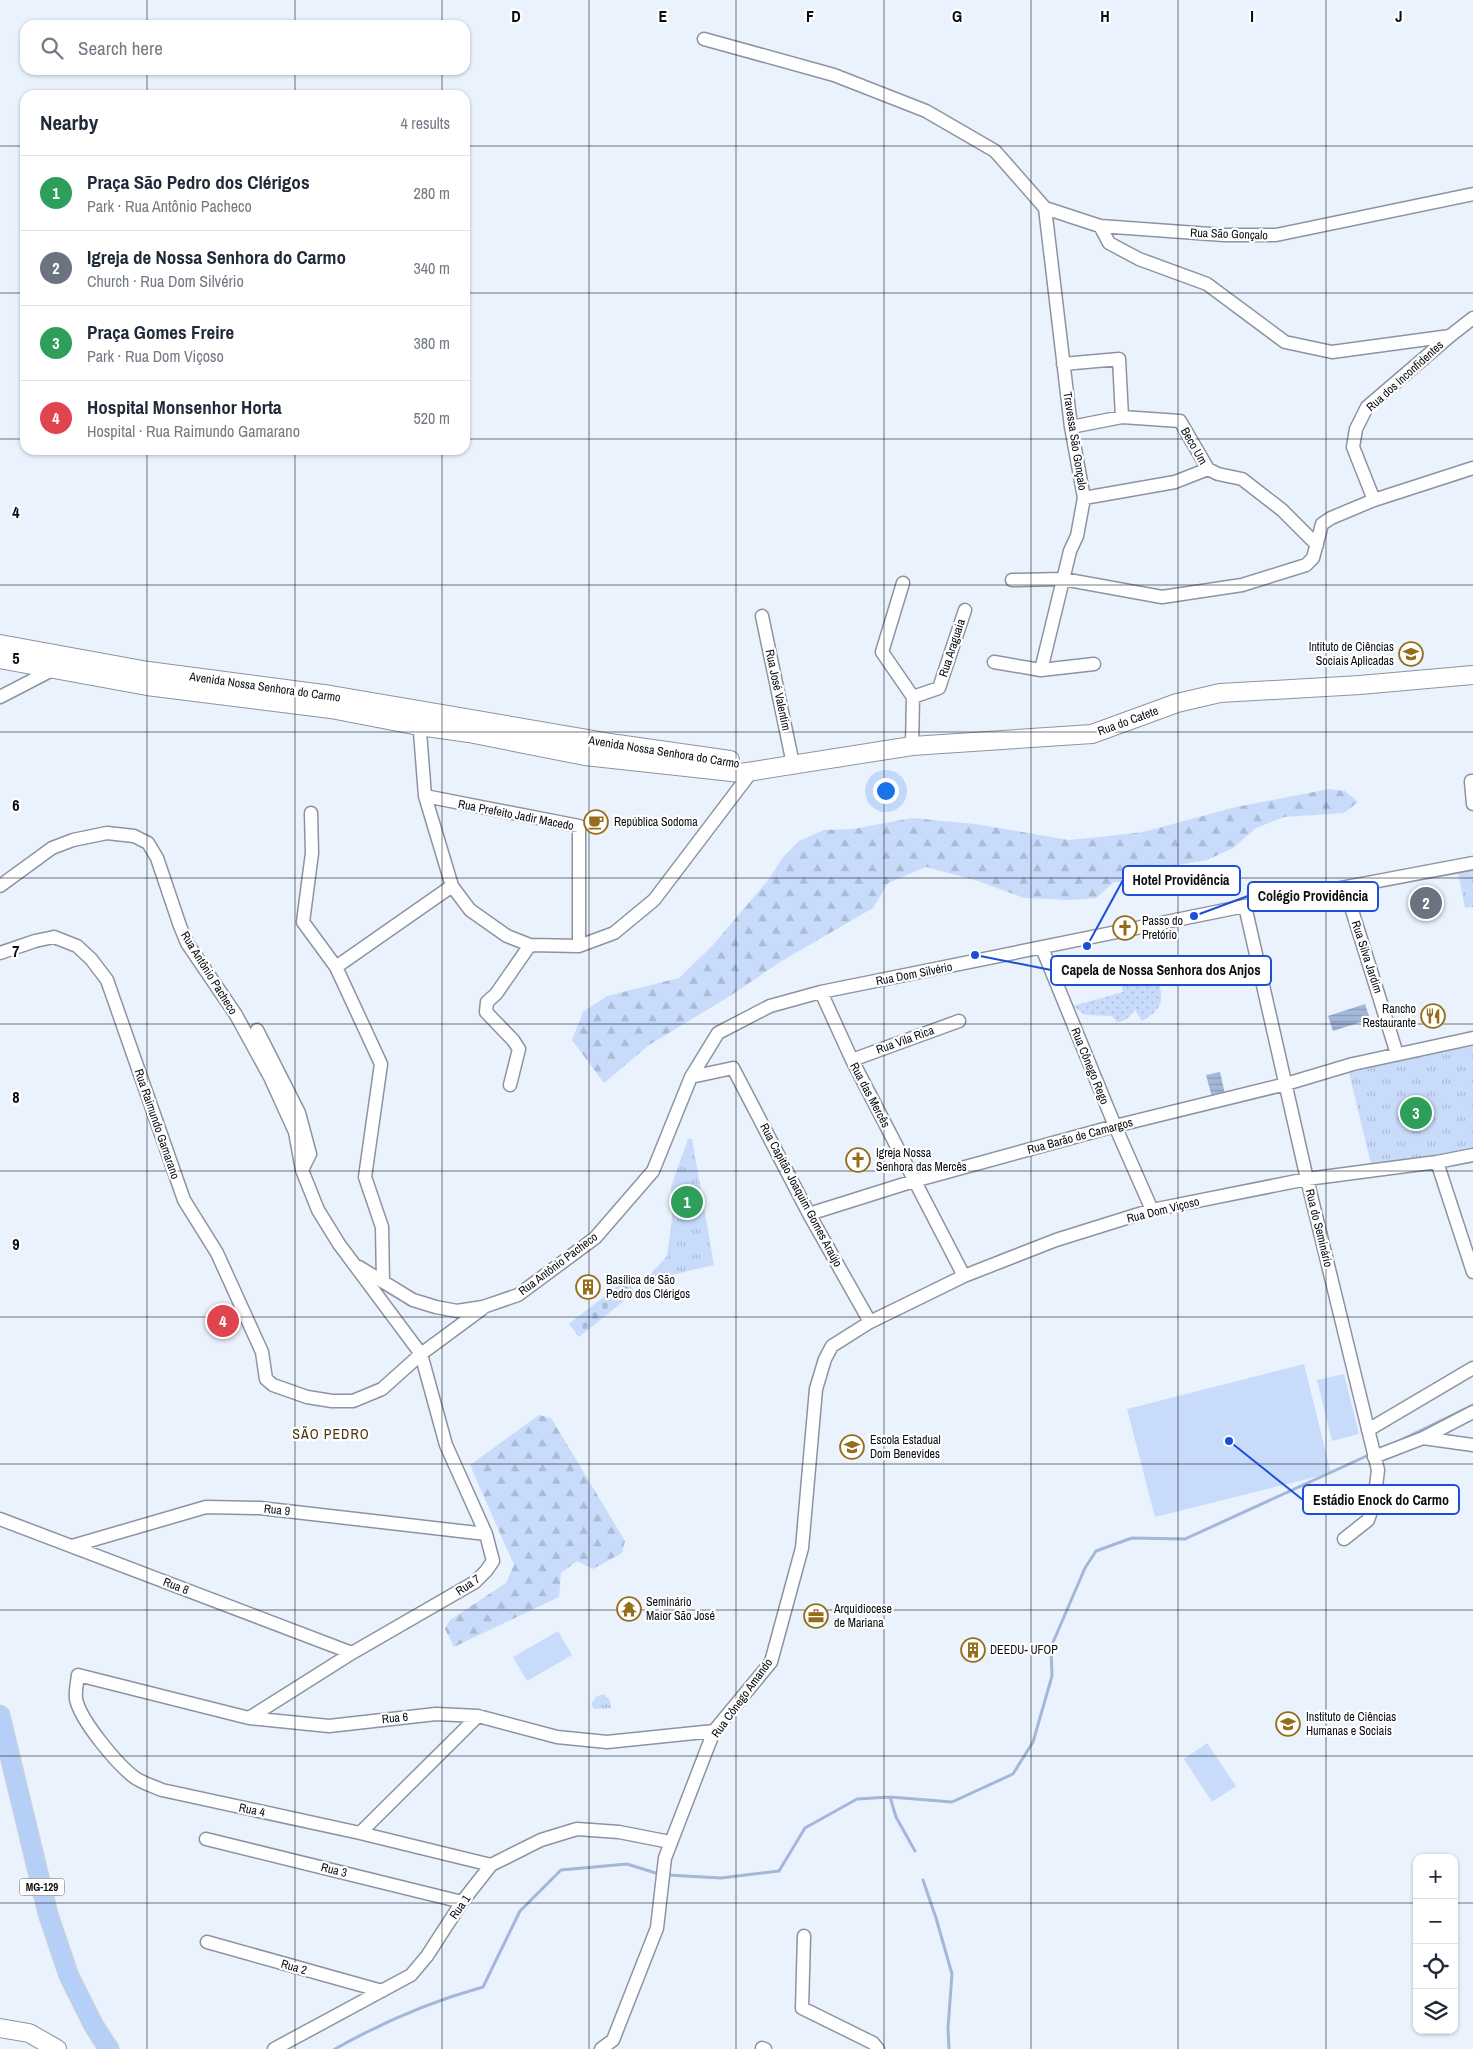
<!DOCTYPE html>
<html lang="en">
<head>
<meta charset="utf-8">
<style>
  :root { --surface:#fff; --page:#f2f2f3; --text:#1f2937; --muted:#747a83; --line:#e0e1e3; --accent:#966d19 }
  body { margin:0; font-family:"Archivo Narrow",sans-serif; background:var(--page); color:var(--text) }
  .controls { position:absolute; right:15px; bottom:15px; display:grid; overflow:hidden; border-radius:10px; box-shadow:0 1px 4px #0004 }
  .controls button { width:45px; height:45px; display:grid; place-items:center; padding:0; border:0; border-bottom:1px solid var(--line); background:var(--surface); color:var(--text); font:25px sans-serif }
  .you { position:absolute; left:885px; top:790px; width:18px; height:18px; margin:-12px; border:4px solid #fff; border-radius:50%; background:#1a73e8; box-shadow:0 0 0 8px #1a73e833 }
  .badge { display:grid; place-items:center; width:32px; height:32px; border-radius:50%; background:var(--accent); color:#fff; font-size:16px; font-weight:700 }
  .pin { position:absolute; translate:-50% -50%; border:2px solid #fff; box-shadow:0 1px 5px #0006 }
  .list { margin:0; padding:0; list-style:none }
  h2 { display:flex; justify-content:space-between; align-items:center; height:65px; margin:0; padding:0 20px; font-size:21px }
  h2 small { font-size:16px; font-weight:400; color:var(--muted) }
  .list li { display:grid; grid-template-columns:32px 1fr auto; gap:15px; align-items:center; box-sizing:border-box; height:75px; padding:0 20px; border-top:1px solid var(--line) }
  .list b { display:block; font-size:19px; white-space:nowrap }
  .list p { margin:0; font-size:16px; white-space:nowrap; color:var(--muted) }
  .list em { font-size:16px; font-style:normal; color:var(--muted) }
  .icon { flex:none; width:28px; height:28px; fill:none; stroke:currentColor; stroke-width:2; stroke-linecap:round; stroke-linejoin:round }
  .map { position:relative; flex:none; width:1473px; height:2049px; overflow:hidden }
  .search { position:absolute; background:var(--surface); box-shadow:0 1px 4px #0004; left:20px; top:20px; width:450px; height:55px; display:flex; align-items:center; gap:12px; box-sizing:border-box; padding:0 18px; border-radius:15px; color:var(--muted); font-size:19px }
  .panel { position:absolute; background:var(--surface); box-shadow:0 1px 4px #0004; left:20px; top:90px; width:450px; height:365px; border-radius:15px }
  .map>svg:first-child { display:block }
  .grass { fill:url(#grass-tufts) }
  .forest { fill:url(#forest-firs) }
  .cemetery { fill:url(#cemetery-stones) }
  .garden { fill:url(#garden-dots) }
  .pitch { fill:#c8dbfb }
  .water { fill:url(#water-rules) }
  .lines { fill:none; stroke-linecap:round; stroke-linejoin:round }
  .stream { stroke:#a3b7d9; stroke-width:3 }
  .street-casing { stroke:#8d949f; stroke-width:15 }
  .secondary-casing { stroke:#8d949f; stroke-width:20 }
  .primary-casing { stroke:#d3d3d4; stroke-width:21 }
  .street { stroke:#fff; stroke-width:12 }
  .secondary { stroke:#fff; stroke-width:18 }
  .primary { stroke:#b6cff7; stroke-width:19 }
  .grid { fill:none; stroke:#0a0c10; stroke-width:1; stroke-opacity:0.55 }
  .labels { text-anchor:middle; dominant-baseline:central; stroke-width:4.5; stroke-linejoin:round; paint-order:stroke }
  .shield { fill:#fff; stroke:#545558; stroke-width:1 }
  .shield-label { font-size:11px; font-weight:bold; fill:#0a0c10 }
  .street-label { font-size:12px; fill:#0a0c10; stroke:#fff }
  .poi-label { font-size:12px; fill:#0a0c10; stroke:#fff; text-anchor:start }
  .neighbourhood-label { font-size:14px; letter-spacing:1px; fill:#49350f; stroke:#fff }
  .grid-label { font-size:16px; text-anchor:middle; font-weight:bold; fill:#0a0c10; stroke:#fff; stroke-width:4.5; stroke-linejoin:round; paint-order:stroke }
  .leader { fill:none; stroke:#1d4ed8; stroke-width:2 }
  .callout-dot { fill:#1d4ed8; stroke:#fff; stroke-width:2 }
  .callout { fill:#fff; stroke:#1d4ed8; stroke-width:2 }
  .callout-label { font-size:14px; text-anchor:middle; font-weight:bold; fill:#0a0c10 }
</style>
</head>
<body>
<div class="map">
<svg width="1473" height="2049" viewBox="0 0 1473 2049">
  <defs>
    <pattern id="grass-tufts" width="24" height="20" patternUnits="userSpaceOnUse" patternTransform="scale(1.25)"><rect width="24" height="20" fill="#c8dbfb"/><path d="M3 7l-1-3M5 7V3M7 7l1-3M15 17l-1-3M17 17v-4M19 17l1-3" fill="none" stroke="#aabbd6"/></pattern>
    <pattern id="forest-firs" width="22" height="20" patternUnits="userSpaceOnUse" patternTransform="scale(1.25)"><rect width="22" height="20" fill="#c8dbfb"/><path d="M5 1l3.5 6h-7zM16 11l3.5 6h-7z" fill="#aabbd6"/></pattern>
    <pattern id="cemetery-stones" width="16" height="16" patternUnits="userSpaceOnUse" patternTransform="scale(1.25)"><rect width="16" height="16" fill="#c8dbfb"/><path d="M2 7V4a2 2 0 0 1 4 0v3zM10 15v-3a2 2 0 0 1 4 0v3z" fill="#aabbd6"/></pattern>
    <pattern id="garden-dots" width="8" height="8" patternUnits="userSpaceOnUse" patternTransform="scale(1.25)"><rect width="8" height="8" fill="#c8dbfb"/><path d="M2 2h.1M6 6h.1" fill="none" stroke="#aabbd6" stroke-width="1.8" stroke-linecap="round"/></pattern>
    <pattern id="water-rules" width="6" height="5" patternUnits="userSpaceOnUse" patternTransform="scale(1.25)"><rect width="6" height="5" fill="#a3b7d9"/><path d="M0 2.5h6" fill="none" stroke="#8b9cb9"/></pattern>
  </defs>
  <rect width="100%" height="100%" fill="#eaf2fe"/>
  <path class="grass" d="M1473 863V907L1465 908 1457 867Z
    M1473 1042V1154L1372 1168 1349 1073Z
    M688 1139H692L714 1265 650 1280 649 1276 667 1256 672 1218 671 1187Z
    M603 1694 610 1700 611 1708 594 1709 591 1704 596 1697Z"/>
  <path class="forest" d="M1329 789 1345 791 1358 802 1344 813 1284 817 1256 828 1233 848 1207 860 1178 865 1142 883 1114 882 1096 898 1070 900 1024 898 975 880 926 867 888 883 873 908 780 962 730 996 649 1045 604 1083 572 1040 583 1012 607 996 679 978 713 945 769 879 783 857 799 841 824 830 853 829 912 818 975 824 1069 840 1100 837 1143 832 1236 807Z
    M539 1415 551 1418 625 1541 622 1553 593 1569 577 1561 561 1573 559 1597 454 1647 445 1629 450 1620 506 1583 514 1565 470 1465Z"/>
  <path class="cemetery" d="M625 1280 635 1292 579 1337 569 1324Z"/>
  <path class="garden" d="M1155 970C1162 995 1169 1005 1142 1021L1135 1010C1129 1017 1127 1021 1117 1022L1112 1016 1085 1015 1073 1006 1123 992 1122 986 1130 984 1128 977Z"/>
  <path class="pitch" d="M1304 1364 1331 1473 1155 1517 1127 1409Z
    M1344 1374 1359 1434 1332 1441 1317 1380Z
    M558 1631 572 1655 527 1681 513 1657Z
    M1207 1743 1236 1786 1212 1802 1184 1759Z"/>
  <path class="water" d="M1365 1004 1370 1019 1333 1031 1328 1016Z
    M1220 1072 1225 1094 1212 1097 1206 1075Z"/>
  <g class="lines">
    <path class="stream" d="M1399 1441 1473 1405
      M890 1797 896 1817 915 1851
      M667 1875 721 1878 779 1871 805 1828 857 1799 890 1797 952 1802 1013 1774 1033 1742 1052 1676 1051 1647 1085 1568 1096 1551 1132 1538 1185 1539 1371 1454
      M923 1880 936 1918 952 1974 948 2028 949 2049
      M335 2049C381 2023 432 2001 483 1987L520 1911 561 1870 627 1864 659 1874"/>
    <g class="street-casing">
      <path id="street" d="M704 39 834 75 926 111 995 151 1045 208
        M1045 208 1100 226 1224 235H1276L1473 194
        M1100 226 1109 243 1139 259 1207 284 1285 342 1332 352 1450 336
        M1063 364 1119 359 1122 417 1180 421 1208 469
        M1071 427 1122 417
        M1084 498 1175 482 1208 469 1218 474 1242 479 1282 510 1317 545
        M1374 500 1353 447 1356 429 1367 407 1450 336 1473 318
        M1012 580 1063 579 1162 597 1242 585 1306 565 1313 558 1322 524 1331 518 1374 500 1473 468
        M903 583 882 652 913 697
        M762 616 793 764
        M994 662 1041 670 1094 664
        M1041 670 1070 551 1077 536 1084 498 1071 427 1045 208
        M0 697 54 669 55 666
        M419 719 425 796 452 886 470 910 507 936 530 945 579 946 614 933 654 900 752 771
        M912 746 913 697 939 688 965 610
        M1473 781H1471L1473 804
        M425 796 579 826V946
        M311 813 312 853 303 922 336 967 381 1064 365 1177 382 1227 383 1282
        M0 886 52 848 73 840 107 833 134 836 148 843 157 858 180 926 187 943 236 1015 270 1077 295 1132 302 1170 318 1210 339 1244 421 1354 446 1445 486 1534 493 1561 486 1571 475 1582 352 1653 249 1718
        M1345 888 1397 1054
        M1245 906 1307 1179 1378 1470 1374 1503 1368 1520 1344 1539
        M1042 948 1115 1126 1152 1210
        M0 953 35 941 54 937 77 946 91 959 107 980 184 1200 217 1253 262 1352 266 1379 273 1385 307 1397 332 1401H353L382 1389 421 1354 482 1309
        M336 967 452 886
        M821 992 852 1060 964 1276
        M257 1030 299 1113 310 1154 302 1170
        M852 1060 959 1021
        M691 1077 733 1068 809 1214 870 1322
        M510 1085 519 1049 513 1040 486 1012 487 1002 496 994 530 945
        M1437 1162 1473 1272
        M809 1214 914 1181 1115 1126 1286 1084 1353 1064 1473 1038
        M359 1267 413 1300 436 1307 457 1311 483 1307 518 1295 595 1238 653 1171 691 1077 718 1033 770 1006 821 992 1245 906 1473 863
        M1368 1430 1473 1368
        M1423 1438 1473 1445
        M1374 1457 1423 1438 1473 1412
        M0 1519 352 1653
        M72 1546 206 1507 260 1508 486 1534
        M360 1833 478 1716
        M206 1839 462 1902
        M491 1865 360 1833 162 1790C153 1786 142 1783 134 1777 117 1764 80 1720 76 1699 75 1692 77 1683 78 1675L249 1718 329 1726 436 1714 478 1716 557 1737 607 1742 714 1731
        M804 1936 802 2008 873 2043 878 2049
        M207 1942 382 1991
        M762 2048 765 2049
        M274 2049 411 1975 427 1956 462 1902 491 1865 541 1840 577 1829 619 1832 670 1842
        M601 2049 613 2040 657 1928 665 1858 714 1731 771 1662 802 1548 816 1389 825 1359 832 1346 870 1322 964 1276 1056 1240 1152 1210 1307 1179 1437 1162 1473 1155"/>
    </g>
    <g class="secondary-casing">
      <path id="secondary" d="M0 644 148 671 331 695 617 744 730 760
        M0 659 147 686 331 709 419 726 469 733 585 756 741 773 912 746 1092 734 1177 703 1220 693 1360 685 1473 675
        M0 2028 29 2033 57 2049"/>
    </g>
    <g class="primary-casing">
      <path id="primary" d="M0 1715 48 1914 69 1976 94 2026 109 2049"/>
    </g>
    <use href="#street" class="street"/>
    <use href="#secondary" class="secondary"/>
    <use href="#primary" class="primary"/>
  </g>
  <path class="grid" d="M147 0V25M295 0V25M442 0V25M589 0V2049M736 0V2049M884 0V2049M1031 0V2049M1178 0V2049M1326 0V2049M147 70V95M295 70V95M442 70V95M0 146H25M465 146H1473M0 293H25M465 293H1473M0 439H25M465 439H1473M147 450V2049M295 450V2049M442 450V2049M0 585H1473M0 732H1473M0 878H1473M0 1024H1473M0 1171H1473M0 1317H1473M0 1464H1473M0 1610H1473M0 1756H1473M0 1903H1417M1454 1903H1473"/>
  <defs>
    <g id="university-ring" transform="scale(1.25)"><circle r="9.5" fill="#fff" stroke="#966d19" stroke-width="1.5"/><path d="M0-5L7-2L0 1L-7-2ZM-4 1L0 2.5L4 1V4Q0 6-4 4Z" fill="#966d19"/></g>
    <g id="cafe-ring" transform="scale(1.25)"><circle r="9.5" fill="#fff" stroke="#966d19" stroke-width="1.5"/><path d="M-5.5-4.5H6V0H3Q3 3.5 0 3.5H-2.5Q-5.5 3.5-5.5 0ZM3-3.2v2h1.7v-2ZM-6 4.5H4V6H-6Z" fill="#966d19"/></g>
    <g id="church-ring" transform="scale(1.25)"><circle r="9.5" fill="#fff" stroke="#966d19" stroke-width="1.5"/><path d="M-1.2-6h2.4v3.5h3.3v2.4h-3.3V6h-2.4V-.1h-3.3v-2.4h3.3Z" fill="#966d19"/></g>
    <g id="restaurant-ring" transform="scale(1.25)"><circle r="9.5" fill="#fff" stroke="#966d19" stroke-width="1.5"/><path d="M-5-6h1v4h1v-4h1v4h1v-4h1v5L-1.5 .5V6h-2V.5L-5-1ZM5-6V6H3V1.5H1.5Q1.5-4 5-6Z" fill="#966d19"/></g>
    <g id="building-ring" transform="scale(1.25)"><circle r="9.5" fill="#fff" stroke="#966d19" stroke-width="1.5"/><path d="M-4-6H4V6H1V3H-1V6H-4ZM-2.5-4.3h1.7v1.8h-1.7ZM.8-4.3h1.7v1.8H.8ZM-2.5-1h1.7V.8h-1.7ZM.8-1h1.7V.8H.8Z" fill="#966d19"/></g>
    <g id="school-ring" transform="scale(1.25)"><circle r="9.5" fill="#fff" stroke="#966d19" stroke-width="1.5"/><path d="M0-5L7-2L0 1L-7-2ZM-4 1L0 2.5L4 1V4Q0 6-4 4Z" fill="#966d19"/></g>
    <g id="temple-ring" transform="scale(1.25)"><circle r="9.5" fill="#fff" stroke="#966d19" stroke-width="1.5"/><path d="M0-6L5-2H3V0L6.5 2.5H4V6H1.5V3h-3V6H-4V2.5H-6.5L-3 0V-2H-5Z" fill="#966d19"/></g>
    <g id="office-ring" transform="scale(1.25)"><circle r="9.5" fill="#fff" stroke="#966d19" stroke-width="1.5"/><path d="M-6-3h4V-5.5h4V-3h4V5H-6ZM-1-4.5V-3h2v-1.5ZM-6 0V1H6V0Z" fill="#966d19"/></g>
  </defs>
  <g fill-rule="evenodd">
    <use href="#university-ring" x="1411" y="654"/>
    <use href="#cafe-ring" x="596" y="822"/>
    <use href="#church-ring" x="1125" y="928"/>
    <use href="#restaurant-ring" x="1433" y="1016"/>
    <use href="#church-ring" x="858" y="1160"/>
    <use href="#building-ring" x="588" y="1287"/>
    <use href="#school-ring" x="852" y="1447"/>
    <use href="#temple-ring" x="629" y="1609"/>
    <use href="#office-ring" x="816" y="1616"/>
    <use href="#building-ring" x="973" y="1650"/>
    <use href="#university-ring" x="1288" y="1724"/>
  </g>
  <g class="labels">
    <rect class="shield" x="19.5" y="1878.5" width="45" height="17" rx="4"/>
    <g class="shield-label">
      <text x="42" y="1887">MG-129</text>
    </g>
    <g class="street-label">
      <text transform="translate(1229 234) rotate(2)">Rua São Gonçalo</text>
      <text transform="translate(1405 376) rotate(-42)">Rua dos Inconfidentes</text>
      <text transform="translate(1075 441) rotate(81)">Travessa São Gonçalo</text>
      <text transform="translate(1194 446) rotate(60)">Beco Um</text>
      <text transform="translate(952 648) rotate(-72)">Rua Araguaia</text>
      <text transform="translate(265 687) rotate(8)">Avenida Nossa Senhora do Carmo</text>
      <text transform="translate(778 690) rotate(78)">Rua José Valentim</text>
      <text transform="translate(1128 721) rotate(-20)">Rua do Catete</text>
      <text transform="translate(664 752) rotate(9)">Avenida Nossa Senhora do Carmo</text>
      <text transform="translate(516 815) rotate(11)">Rua Prefeito Jadir Macedo</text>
      <text transform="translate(1367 957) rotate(72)">Rua Silva Jardim</text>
      <text transform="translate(209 973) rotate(58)">Rua Antônio Pacheco</text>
      <text transform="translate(914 974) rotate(-11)">Rua Dom Silvério</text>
      <text transform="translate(905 1040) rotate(-20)">Rua Vila Rica</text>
      <text transform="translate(1090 1066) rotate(68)">Rua Cônego Rego</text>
      <text transform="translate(870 1095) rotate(62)">Rua das Mercês</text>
      <text transform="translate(157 1124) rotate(71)">Rua Raimundo Gamarano</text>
      <text transform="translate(1080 1136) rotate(-15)">Rua Barão de Camargos</text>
      <text transform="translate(801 1195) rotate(62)">Rua Capitão Joaquim Gomes Araújo</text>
      <text transform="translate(1163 1210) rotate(-14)">Rua Dom Viçoso</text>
      <text transform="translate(1319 1228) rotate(76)">Rua do Seminário</text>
      <text transform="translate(558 1264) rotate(-37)">Rua Antônio Pacheco</text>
      <text transform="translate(277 1510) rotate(6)">Rua 9</text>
      <text transform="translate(468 1585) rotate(-34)">Rua 7</text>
      <text transform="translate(176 1586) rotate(21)">Rua 8</text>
      <text transform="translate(742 1698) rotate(-54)">Rua Cônego Amando</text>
      <text transform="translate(395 1718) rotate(-6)">Rua 6</text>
      <text transform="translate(252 1810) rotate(12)">Rua 4</text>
      <text transform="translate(334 1870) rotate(14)">Rua 3</text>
      <text transform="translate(460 1907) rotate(-55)">Rua 1</text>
      <text transform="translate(294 1967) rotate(16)">Rua 2</text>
    </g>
    <g class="poi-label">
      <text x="1394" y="647" text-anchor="end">Intituto de Ciências<tspan x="1394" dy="14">Sociais Aplicadas</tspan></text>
      <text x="614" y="822">República Sodoma</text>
      <text x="1142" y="921">Passo do<tspan x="1142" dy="14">Pretório</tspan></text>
      <text x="1416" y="1009" text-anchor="end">Rancho<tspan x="1416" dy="14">Restaurante</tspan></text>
      <text x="876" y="1153">Igreja Nossa<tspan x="876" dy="14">Senhora das Mercês</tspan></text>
      <text x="606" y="1280">Basílica de São<tspan x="606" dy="14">Pedro dos Clérigos</tspan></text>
      <text x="870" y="1440">Escola Estadual<tspan x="870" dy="14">Dom Benevides</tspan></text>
      <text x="646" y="1602">Seminário<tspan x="646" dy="14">Maior São José</tspan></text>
      <text x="834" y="1609">Arquidiocese<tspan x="834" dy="14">de Mariana</tspan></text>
      <text x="990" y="1650">DEEDU- UFOP</text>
      <text x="1306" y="1717">Instituto de Ciências<tspan x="1306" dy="14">Humanas e Sociais</tspan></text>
    </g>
    <g class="neighbourhood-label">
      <text x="331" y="1434">SÃO PEDRO</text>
    </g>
  </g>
  <g class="grid-label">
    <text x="516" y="22">D</text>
    <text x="663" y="22">E</text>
    <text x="810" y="22">F</text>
    <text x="957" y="22">G</text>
    <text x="1105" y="22">H</text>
    <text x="1252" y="22">I</text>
    <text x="1399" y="22">J</text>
    <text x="16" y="518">4</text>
    <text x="16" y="664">5</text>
    <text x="16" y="811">6</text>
    <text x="16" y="957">7</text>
    <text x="16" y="1103">8</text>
    <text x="16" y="1250">9</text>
  </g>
  <path class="leader" d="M1087 946L1123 880M1194 916L1248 896M975 955L1051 970M1229 1441L1303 1500"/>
  <g class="callout-dot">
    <circle cx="1087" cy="946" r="5"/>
    <circle cx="1194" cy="916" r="5"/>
    <circle cx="975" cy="955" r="5"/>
    <circle cx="1229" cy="1441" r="5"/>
  </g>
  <g class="callout">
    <rect x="1123" y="866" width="117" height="29" rx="5"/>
    <rect x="1248" y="882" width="130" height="29" rx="5"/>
    <rect x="1051" y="956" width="220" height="29" rx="5"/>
    <rect x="1303" y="1485" width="156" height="29" rx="5"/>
  </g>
  <g class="callout-label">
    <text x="1181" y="885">Hotel Providência</text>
    <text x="1313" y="901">Colégio Providência</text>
    <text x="1161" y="975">Capela de Nossa Senhora dos Anjos</text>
    <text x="1381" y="1505">Estádio Enock do Carmo</text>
  </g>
</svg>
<div class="controls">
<button>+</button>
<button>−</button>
<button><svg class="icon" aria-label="locate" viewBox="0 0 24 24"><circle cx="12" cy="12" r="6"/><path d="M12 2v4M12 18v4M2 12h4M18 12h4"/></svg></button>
<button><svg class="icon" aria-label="layers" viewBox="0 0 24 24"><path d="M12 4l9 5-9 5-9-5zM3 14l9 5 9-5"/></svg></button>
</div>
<div class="you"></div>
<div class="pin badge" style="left:687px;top:1202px;background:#2e9e5b">1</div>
<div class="pin badge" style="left:1426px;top:903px;background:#6b7280">2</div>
<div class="pin badge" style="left:1416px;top:1113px;background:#2e9e5b">3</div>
<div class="pin badge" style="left:223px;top:1321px;background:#e0444e">4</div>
<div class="search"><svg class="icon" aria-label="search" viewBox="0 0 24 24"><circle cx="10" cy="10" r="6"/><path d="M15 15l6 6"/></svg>Search here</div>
<section class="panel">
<h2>Nearby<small>4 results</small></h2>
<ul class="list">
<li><span class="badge" style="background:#2e9e5b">1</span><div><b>Praça São Pedro dos Clérigos</b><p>Park · Rua Antônio Pacheco</p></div><em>280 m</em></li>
<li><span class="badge" style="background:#6b7280">2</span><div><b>Igreja de Nossa Senhora do Carmo</b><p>Church · Rua Dom Silvério</p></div><em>340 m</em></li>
<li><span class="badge" style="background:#2e9e5b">3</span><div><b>Praça Gomes Freire</b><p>Park · Rua Dom Viçoso</p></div><em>380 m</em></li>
<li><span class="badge" style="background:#e0444e">4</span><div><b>Hospital Monsenhor Horta</b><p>Hospital · Rua Raimundo Gamarano</p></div><em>520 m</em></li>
</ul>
</section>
</div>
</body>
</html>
